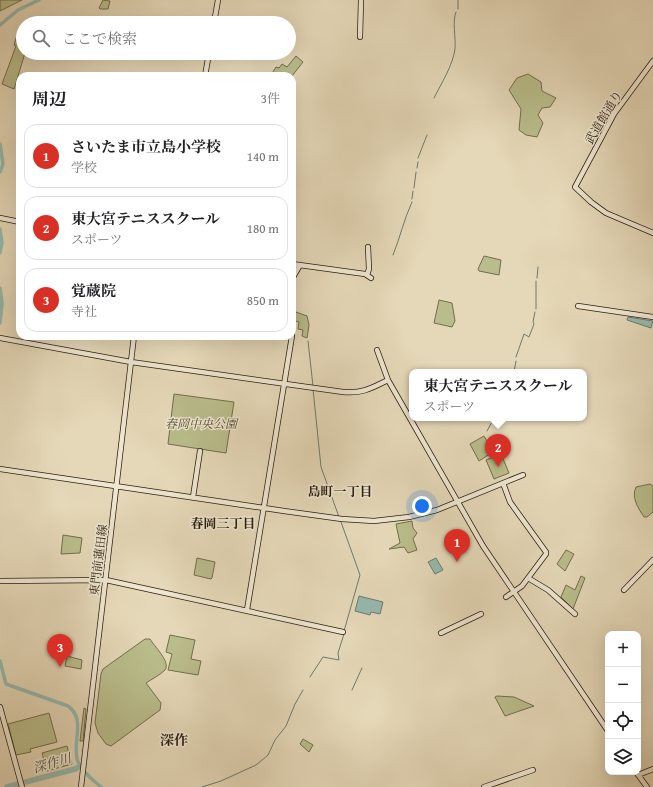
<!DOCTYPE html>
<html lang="ja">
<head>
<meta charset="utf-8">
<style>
  :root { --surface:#fff; --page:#f6f6f6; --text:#202124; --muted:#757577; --line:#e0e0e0; --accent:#d93025 }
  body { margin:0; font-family:"Gentium Book Plus","Noto Serif JP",serif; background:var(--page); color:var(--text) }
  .controls { position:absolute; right:12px; bottom:12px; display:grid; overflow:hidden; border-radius:8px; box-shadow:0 4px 16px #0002 }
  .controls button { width:36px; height:36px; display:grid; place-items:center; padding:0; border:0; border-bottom:1px solid var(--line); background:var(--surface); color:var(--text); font:20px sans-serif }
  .you { position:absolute; left:422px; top:506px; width:14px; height:14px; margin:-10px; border:3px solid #fff; border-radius:50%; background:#1a73e8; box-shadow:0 0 0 6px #1a73e833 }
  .badge { display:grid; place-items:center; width:26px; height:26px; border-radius:50%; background:var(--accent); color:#fff; font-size:13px; font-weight:700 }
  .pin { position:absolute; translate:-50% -33px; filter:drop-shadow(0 1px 2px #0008) }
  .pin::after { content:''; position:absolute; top:21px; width:14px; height:12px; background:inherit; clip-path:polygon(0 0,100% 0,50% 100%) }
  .popup { position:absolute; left:409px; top:369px; width:178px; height:52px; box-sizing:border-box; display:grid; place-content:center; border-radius:8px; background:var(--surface); filter:drop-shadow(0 1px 3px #0005); font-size:13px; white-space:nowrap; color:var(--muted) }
  .popup b { font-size:15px; color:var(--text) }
  .popup::after { content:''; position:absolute; left:50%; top:100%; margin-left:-8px; border:8px solid transparent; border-top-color:var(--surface) }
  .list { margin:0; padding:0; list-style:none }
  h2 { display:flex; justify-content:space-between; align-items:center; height:52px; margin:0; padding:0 16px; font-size:17px }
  h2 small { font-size:13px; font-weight:400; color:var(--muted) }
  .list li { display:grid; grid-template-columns:26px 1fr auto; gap:12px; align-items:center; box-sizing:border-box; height:64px; margin:0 8px 8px; padding:0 8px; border:1px solid var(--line); border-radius:12px }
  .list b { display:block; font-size:15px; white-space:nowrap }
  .list p { margin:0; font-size:13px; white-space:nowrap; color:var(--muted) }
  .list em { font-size:13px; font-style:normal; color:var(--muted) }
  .icon { flex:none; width:22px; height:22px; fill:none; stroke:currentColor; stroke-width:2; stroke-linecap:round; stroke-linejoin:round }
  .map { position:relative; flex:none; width:653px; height:787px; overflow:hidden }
  .search { position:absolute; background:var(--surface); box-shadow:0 4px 16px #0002; left:16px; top:16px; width:280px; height:44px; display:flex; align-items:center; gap:10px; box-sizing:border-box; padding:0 14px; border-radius:22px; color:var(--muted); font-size:15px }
  .panel { position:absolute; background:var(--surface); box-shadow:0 4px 16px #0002; left:16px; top:72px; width:280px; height:268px; border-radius:12px }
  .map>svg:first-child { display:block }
  .green { fill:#b9bd8b; stroke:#726d4e }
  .water { fill:#96baaf; stroke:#6c7b6f }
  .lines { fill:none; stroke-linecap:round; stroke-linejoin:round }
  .stream { stroke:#6c7b6f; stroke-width:1 }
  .canal { stroke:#96baaf; stroke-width:3.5 }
  .river { stroke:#96baaf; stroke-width:5.5 }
  .secondary-casing { stroke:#2c1d10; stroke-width:6 }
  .secondary { stroke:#eee6d1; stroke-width:4.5 }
  .labels { text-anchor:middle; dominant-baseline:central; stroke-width:3; stroke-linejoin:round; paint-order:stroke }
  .street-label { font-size:12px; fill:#2c1d10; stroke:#eee6d1 }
  .park-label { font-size:12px; font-style:italic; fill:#564d35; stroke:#eee6d1 }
  .neighbourhood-label { font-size:13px; font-weight:bold; fill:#2c1d10; stroke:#eee6d1 }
  .water-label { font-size:13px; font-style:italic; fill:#4c4c40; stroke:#eee6d1 }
  .quarter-label { font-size:14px; font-weight:bold; fill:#2c1d10; stroke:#eee6d1 }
</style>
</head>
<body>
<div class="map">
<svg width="653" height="787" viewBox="0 0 653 787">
  <rect width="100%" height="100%" fill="#e5d8b8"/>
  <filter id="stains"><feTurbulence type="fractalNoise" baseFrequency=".005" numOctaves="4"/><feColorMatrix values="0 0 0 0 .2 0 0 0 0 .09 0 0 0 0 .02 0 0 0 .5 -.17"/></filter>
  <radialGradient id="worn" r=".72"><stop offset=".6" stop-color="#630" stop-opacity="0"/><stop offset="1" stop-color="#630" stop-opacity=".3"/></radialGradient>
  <path class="green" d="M0 0H22L0 11Z
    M103 0 110 1 108 9H100L99 8Z
    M18 32 23 35V53H25L14 89 2 84 16 46 14 45Z
    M296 56 303 62 292 76 271 75 276 67 279 68 282 64 287 67Z
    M528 74 541 82 542 91 556 98 550 107 542 108 538 115 543 123 537 137 526 135 519 130 521 109 509 90 517 78Z
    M484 256 501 260 499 275 479 271 478 269Z
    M439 300 452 303 455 321 452 327 434 323Z
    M296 312 307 316 309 325 307 338 302 336 303 330 298 329 299 322 292 320 293 316H295Z
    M174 394 234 402 226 453 168 444Z
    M484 436 493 452 479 461 470 444Z
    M501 454 509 473 494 479 486 460Z
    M650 484 653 486V512L647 517H644C638 508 631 497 636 487Z
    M412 521 413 528 417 533 413 539 417 550 408 553 404 547 389 549 400 543 396 524Z
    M63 535 82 538 80 553 61 554Z
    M566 550 574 554 565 571 557 564Z
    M197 558 215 562 212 578 211 579 194 575Z
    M581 576 585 578 573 609 561 597 566 585 575 590Z
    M170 635 195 640 191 659 201 661 198 675 168 670 172 654 166 652Z
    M145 639H150C154 646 171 662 165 670 160 675 152 679 146 683L161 703 160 710 111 746 106 744 98 733 95 723 101 674 103 669Z
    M67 656 82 660 81 669 65 666Z
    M497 696 514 697 534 706 505 716 495 697Z
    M84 708 86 709 83 741H80Z
    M49 713 57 742 30 749 31 752 16 755 8 724Z
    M303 739 313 745 309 752 300 744Z
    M67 746 72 764 47 771 42 753Z"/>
  <path class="water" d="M628 317 653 321 651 328 627 320Z
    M436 558 443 570 435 574 428 562Z
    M359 596 383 602 380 614 371 612 370 615 355 611Z"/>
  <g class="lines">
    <path class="stream" d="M458 9V0
      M434 98C441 84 453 65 455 49 456 37 452 22 456 12
      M418 158 427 135
      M417 168 418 162
      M414 188 416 172
      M412 199 413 191
      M393 255C400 238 404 219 412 202
      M537 278 538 267
      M536 281V309
      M308 341 313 386
      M516 357 524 334 529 337 534 324 533 322 535 312
      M514 372 516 361
      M313 389 321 467 339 517
      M487 431 494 418
      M341 522 360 575 344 631
      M310 677 323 657 339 660 338 653 344 634
      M352 690 362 668
      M202 787 221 781 256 765 268 755 275 740 286 726 295 704 303 690"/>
    <path class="canal" d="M0 25 18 10 39 0
      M0 144 3 164 0 172
      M0 229 2 243 0 253
      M0 288 2 303 0 323
      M0 661 6 684 68 706C87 720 71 742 78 762 82 772 93 780 101 787"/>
    <path class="river" d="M7 787 75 769 81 766"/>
    <g class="secondary-casing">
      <path id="secondary" d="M214 23 218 0
        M360 37 361 0
        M653 61 614 114 575 187 591 202 606 213 653 233
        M205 76 209 53
        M0 218 20 222
        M292 264 365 274 371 278
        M367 275 369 269 368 247
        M292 279 300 265
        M578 306 653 317
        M0 338 131 362 343 392C362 394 372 388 388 380
        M377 350 388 380 483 546 608 731
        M0 469 284 511 342 519 374 521 409 517 437 510 523 475
        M503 483 510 502 546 552V554L522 586 506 597
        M193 497 200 451
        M528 578 548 590 575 614
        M0 581 106 580 343 632
        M624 590 653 560
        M247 610 292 336
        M441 633 481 614
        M0 707 22 787
        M636 772 647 787
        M638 775 653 769
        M81 787 134 336
        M484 787 533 770"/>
    </g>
    <use href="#secondary" class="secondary"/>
  </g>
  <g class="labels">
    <g class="street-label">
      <text transform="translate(603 117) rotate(-59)">武道館通り</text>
      <text transform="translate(98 560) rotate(-83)">東門前蓮田線</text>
    </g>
    <g class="park-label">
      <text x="201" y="423">春岡中央公園</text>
    </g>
    <g class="neighbourhood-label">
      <text x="340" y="491">島町一丁目</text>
      <text x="223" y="523">春岡三丁目</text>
    </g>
    <g class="water-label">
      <text transform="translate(52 763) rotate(-16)">深作川</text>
    </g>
    <g class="quarter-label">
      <text x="174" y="740">深作</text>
    </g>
  </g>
  <rect width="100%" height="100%" filter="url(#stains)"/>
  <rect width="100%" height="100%" fill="url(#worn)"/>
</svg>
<div class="controls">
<button>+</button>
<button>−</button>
<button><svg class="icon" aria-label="locate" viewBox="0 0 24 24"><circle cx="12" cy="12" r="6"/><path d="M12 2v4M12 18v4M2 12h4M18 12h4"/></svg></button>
<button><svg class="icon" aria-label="layers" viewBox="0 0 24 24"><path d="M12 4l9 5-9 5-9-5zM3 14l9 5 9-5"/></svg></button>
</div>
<div class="you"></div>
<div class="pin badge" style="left:457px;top:562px">1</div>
<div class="pin badge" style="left:498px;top:467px">2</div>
<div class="popup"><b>東大宮テニススクール</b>スポーツ</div>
<div class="pin badge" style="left:60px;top:667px">3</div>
<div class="search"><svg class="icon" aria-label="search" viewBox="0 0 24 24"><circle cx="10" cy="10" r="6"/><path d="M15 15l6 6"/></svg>ここで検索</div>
<section class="panel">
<h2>周辺<small>3件</small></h2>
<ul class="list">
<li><span class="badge">1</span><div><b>さいたま市立島小学校</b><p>学校</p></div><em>140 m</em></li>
<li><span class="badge">2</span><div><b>東大宮テニススクール</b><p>スポーツ</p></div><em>180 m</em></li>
<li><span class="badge">3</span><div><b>覚蔵院</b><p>寺社</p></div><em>850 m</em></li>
</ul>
</section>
</div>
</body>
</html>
